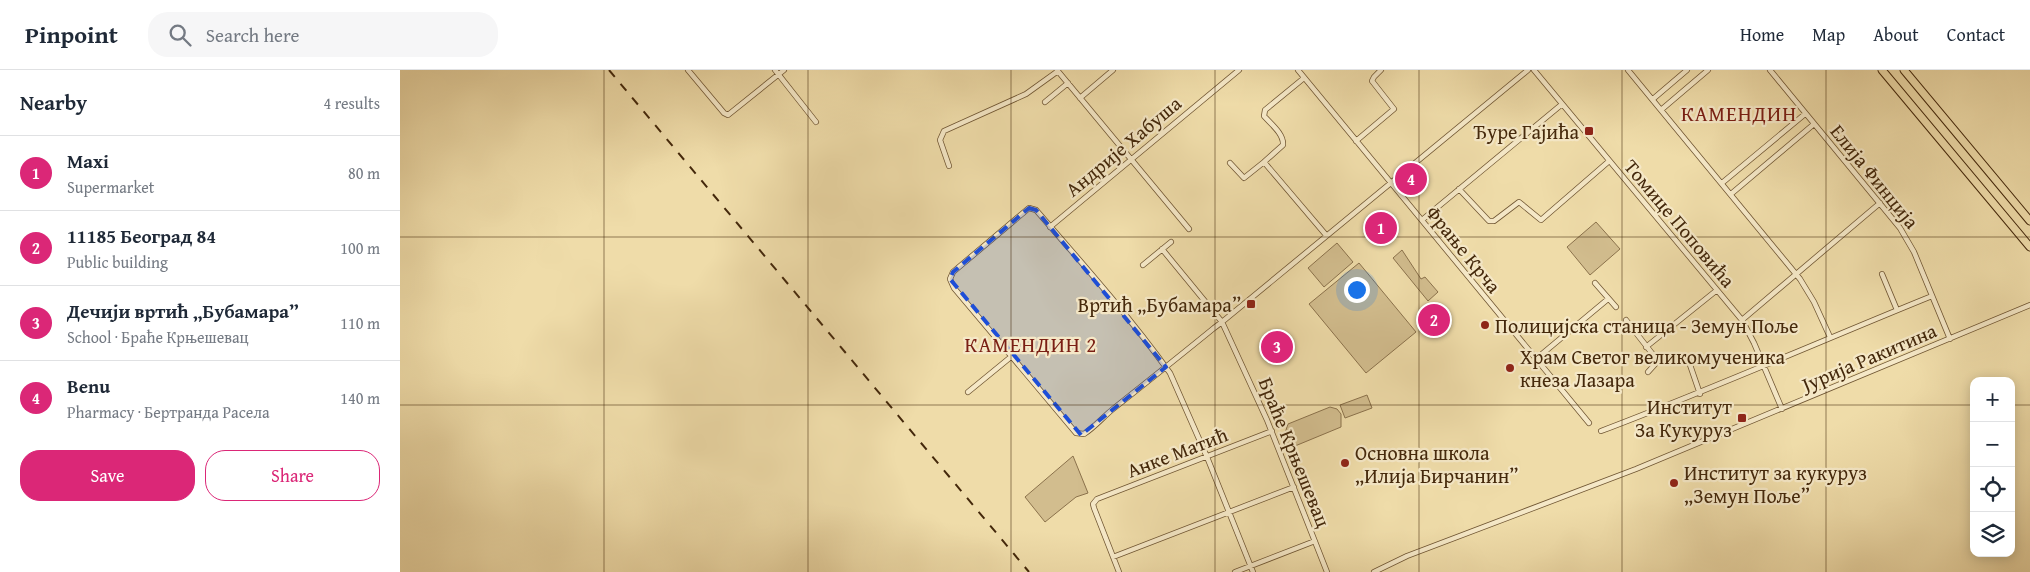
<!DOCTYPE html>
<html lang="en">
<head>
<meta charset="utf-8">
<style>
  :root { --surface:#fff; --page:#f6f6f7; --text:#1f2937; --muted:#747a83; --line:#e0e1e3; --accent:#db2777 }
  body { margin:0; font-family:"Gentium Book Plus",serif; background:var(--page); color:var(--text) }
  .controls { position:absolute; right:15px; bottom:15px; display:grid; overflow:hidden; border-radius:10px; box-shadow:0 2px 12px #0003 }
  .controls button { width:45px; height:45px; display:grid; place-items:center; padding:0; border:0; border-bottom:1px solid var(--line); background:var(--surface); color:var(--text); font:25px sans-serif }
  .you { position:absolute; left:956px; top:219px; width:18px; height:18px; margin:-12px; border:4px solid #fff; border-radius:50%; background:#1a73e8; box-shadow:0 0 0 8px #1a73e833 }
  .badge { display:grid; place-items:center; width:32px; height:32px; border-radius:50%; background:var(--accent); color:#fff; font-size:16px; font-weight:700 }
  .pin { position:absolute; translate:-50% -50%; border:2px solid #fff; box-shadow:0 1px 5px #0006 }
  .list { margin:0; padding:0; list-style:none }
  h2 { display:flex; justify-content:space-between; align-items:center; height:65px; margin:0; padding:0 20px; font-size:21px }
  h2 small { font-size:16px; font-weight:400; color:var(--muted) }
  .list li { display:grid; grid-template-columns:32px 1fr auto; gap:15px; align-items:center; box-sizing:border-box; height:75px; padding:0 20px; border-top:1px solid var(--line) }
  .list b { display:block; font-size:19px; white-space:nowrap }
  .list p { margin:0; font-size:16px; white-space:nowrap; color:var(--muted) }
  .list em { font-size:16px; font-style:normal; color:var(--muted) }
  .actions { display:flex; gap:10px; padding:15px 20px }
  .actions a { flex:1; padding:11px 0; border:1px solid var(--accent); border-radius:20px; text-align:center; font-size:18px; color:var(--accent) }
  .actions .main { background:var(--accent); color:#fff }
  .icon { flex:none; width:28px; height:28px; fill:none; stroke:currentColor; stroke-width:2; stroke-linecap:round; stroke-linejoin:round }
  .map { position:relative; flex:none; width:1630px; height:502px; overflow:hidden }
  header { display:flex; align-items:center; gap:30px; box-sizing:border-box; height:70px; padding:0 25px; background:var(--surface); border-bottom:1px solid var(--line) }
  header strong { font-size:24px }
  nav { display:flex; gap:28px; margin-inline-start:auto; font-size:18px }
  .search { width:350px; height:45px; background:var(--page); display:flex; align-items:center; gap:12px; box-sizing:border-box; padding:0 18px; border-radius:20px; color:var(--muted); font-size:19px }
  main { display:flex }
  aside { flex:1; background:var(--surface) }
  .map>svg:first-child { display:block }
  .green { fill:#d2bd8e; stroke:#8b724c }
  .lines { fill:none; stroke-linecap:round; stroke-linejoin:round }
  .street-casing { stroke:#6f5532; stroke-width:6 }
  .primary-casing { stroke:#44280b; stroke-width:9 }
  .street { stroke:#f5e8c7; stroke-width:4.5 }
  .primary { stroke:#efdca9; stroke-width:7 }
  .rail { stroke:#44280b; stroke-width:2; stroke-dasharray:9 9; stroke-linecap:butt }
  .marked { fill:#1d4ed8; fill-opacity:0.2; stroke:#1d4ed8; stroke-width:4; stroke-dasharray:10 6; stroke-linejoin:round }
  .grid { fill:none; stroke:#44280b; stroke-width:1; stroke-opacity:0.55 }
  .poi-dot { fill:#8f2418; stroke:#f5e8c7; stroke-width:2 }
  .labels { text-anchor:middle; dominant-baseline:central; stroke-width:4.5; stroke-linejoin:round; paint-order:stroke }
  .poi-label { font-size:20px; fill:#44280b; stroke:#f5e8c7; text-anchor:start }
  .street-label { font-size:20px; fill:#44280b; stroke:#f5e8c7 }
  .neighbourhood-label { font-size:21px; letter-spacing:1px; fill:#7a1f14; stroke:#f5e8c7 }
</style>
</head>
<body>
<header>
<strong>Pinpoint</strong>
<div class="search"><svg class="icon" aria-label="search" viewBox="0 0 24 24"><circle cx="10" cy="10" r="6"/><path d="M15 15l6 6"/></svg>Search here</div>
<nav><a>Home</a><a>Map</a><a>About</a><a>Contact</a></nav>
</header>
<main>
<aside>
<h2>Nearby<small>4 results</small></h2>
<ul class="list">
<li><span class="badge">1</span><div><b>Maxi</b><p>Supermarket</p></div><em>80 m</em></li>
<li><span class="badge">2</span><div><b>11185 Београд 84</b><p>Public building</p></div><em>100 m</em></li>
<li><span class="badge">3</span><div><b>Дечији вртић „Бубамара”</b><p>School · Браће Крњешевац</p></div><em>110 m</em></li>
<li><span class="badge">4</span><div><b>Benu</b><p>Pharmacy · Бертранда Расела</p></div><em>140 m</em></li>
</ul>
<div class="actions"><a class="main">Save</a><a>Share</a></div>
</aside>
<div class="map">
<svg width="1630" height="502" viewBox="0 0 1630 502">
  <rect width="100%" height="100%" fill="#efdca9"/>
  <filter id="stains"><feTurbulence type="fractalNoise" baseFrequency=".004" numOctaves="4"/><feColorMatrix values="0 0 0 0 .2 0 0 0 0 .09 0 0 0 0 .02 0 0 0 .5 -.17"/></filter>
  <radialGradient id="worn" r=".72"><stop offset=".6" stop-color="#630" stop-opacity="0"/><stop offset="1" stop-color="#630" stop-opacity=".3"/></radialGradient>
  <path class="green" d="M1196 152 1220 179 1190 205 1167 177Z
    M937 173 953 192 924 217 908 198Z
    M1002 180 1021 209 1025 207 1038 222 1028 231 993 188Z
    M959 193 1016 262 966 303 909 234Z
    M967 325 972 338 945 348 940 335Z
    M930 337 937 339 941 344V357L895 376 888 373 884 366 888 354Z
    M673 386 688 423 676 427 645 452 625 427Z"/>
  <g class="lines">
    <g class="street-casing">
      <path id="street" d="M288 0 324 43 328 45 384 0
        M375 0 416 52
        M657 0 789 159
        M898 0 1189 353
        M1134 0 1342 250 1354 273 1382 339
        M1228 0 1400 209 1414 232 1430 267
        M1370 0 1500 158 1514 182 1550 269
        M904 8 865 40 864 46C871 54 884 64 883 75L864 92 926 165
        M680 28 713 0
        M1253 29 1287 0
        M645 32 668 13
        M1261 40 1308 0
        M956 71 994 39 972 11 974 7 981 0
        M830 93 844 108 864 92
        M549 96 540 70 544 61 626 24 658 1
        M1322 113 1405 44
        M1059 119 1089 151H1094L1119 132 1141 150 1208 92
        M1331 124 1414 54
        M1022 150 1161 35
        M650 157 839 0
        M762 179 822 252 867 350 927 502
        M743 195 771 172
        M1482 204 1497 240
        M1195 213 1216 237
        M1226 250 1258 291 1248 302
        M1342 250 1480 133
        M1246 277 1317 220
        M1136 289 1208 229
        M1288 289 1300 324
        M568 322 612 286
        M1201 361C1312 319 1421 271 1532 226
        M713 487 894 417
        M719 502 694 438 693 434 697 429 872 361
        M835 502 915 471
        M853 502 807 387 770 303C729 246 682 193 636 140L629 138 553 202 550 209 554 218 676 363 684 364C695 357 703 347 713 339 747 312 781 285 814 258L822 252 1128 0
        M974 502 1007 486 1236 399 1630 235"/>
    </g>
    <g class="primary-casing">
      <path id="primary" d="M1482 0 1630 177
        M1504 0 1630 151"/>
    </g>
    <use href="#street" class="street"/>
    <use href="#primary" class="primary"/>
    <path class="rail" d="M209 0 629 502"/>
  </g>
  <path class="marked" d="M629 138 636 140 766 297 681 365 550 209 553 202Z"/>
  <path class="grid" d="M204 0V502M408 0V502M611 0V502M815 0V502M1019 0V502M1222 0V502M1426 0V502M0 167H1630M0 335H1574M1611 335H1630"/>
  <g class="poi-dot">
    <rect x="1184" y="56" width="10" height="10" rx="2.5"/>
    <rect x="846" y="229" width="10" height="10" rx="2.5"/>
    <circle cx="1085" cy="255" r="5"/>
    <circle cx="1110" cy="298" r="5"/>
    <rect x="1337" y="343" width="10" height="10" rx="2.5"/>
    <circle cx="945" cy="393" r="5"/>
    <circle cx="1274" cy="413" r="5"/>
  </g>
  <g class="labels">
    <g class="poi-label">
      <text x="1179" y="61" text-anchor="end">Ђуре Гајића</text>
      <text x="841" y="234" text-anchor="end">Вртић „Бубамара”</text>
      <text x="1095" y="255">Полицијска станица - Земун Поље</text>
      <text x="1120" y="286">Храм Светог великомученика<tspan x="1120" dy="23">кнеза Лазара</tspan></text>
      <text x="1332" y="336" text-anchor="end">Институт<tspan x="1332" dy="23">За Кукуруз</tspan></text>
      <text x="955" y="382">Основна школа<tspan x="955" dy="23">„Илија Бирчанин”</tspan></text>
      <text x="1284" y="402">Институт за кукуруз<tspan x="1284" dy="23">„Земун Поље”</tspan></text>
    </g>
    <g class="street-label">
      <text transform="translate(723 76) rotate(-40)">Андрије Хабуша</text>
      <text transform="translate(1475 106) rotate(51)">Елија Финција</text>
      <text transform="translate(1280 153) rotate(50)">Томице Поповића</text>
      <text transform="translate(1064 179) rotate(51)">Фрање Крча</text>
      <text transform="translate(1469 287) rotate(-23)">Јурија Ракитина</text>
      <text transform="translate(777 382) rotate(-21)">Анке Матић</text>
      <text transform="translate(895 382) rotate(68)">Браће Крњешевац</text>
    </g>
    <g class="neighbourhood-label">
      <text x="1339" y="43">КАМЕНДИН</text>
      <text x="631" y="274">КАМЕНДИН 2</text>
    </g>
  </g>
  <rect width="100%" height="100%" filter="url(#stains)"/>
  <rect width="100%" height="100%" fill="url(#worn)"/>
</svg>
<div class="controls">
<button>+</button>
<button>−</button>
<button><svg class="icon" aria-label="locate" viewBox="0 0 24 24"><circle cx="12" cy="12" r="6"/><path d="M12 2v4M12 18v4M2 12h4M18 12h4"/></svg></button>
<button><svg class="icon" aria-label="layers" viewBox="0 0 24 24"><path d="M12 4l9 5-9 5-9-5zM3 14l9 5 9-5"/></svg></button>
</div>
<div class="you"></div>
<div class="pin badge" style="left:981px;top:158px">1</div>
<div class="pin badge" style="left:1034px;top:250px">2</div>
<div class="pin badge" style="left:877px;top:277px">3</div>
<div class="pin badge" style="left:1011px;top:109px">4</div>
</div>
</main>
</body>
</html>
